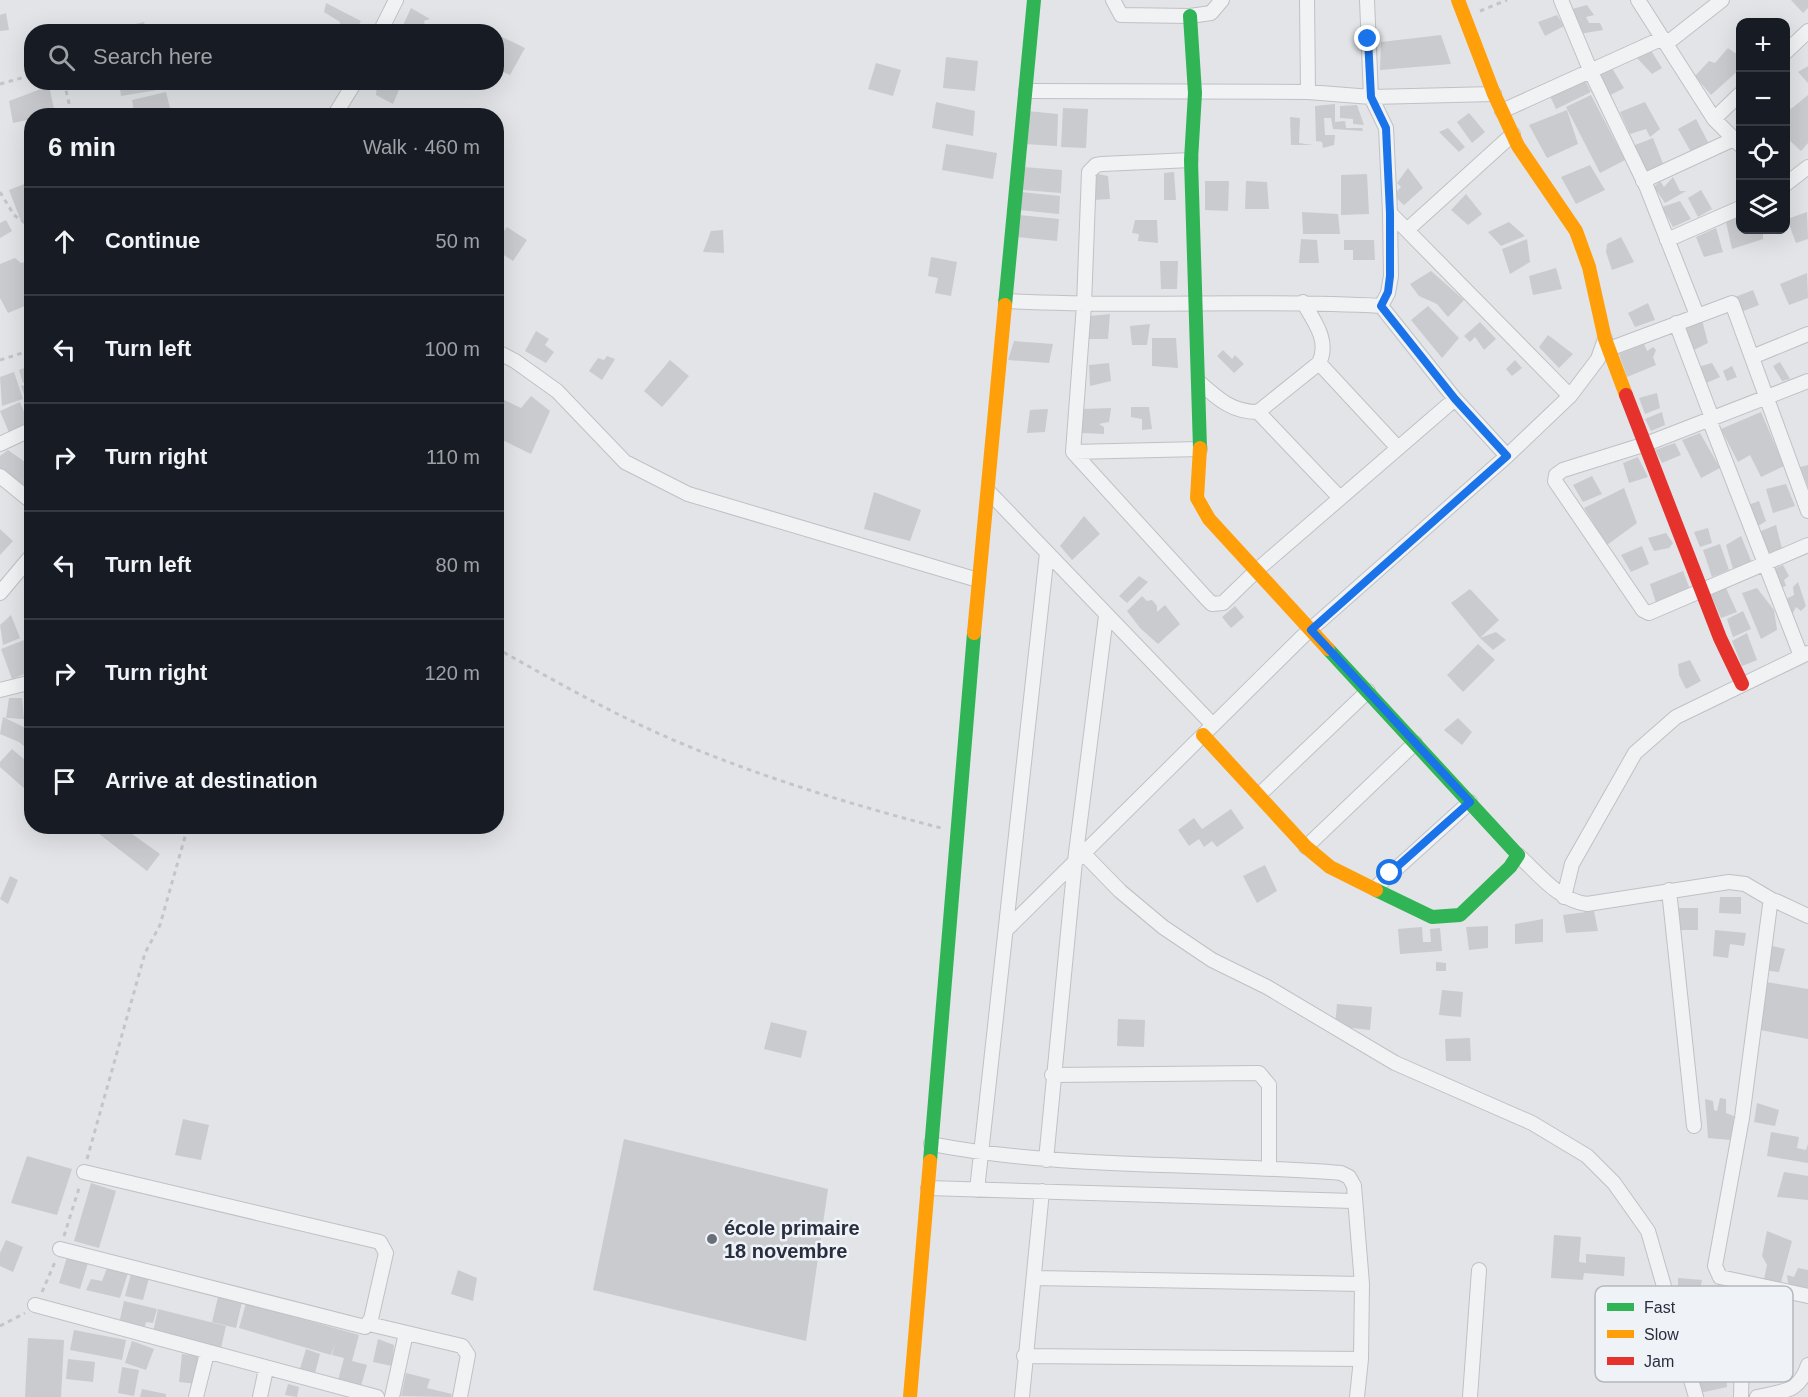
<!DOCTYPE html>
<html lang="en">
<head>
<meta charset="utf-8">
<style>
  :root { --surface:#171b24; --page:#20242c; --text:#f1f3f6; --muted:#9ea1a6; --line:#363941 }
  body { margin:0; font-family:Helvetica,sans-serif; background:var(--page); color:var(--text) }
  .controls { position:absolute; right:18px; top:18px; display:grid; overflow:hidden; border-radius:12px; box-shadow:0 6px 24px #0002 }
  .controls button { width:54px; height:54px; display:grid; place-items:center; padding:0; border:0; border-bottom:2px solid var(--line); background:var(--surface); color:var(--text); font:30px sans-serif }
  .stop { position:absolute; width:18px; height:18px; margin:-14px; border:4px solid #1a73e8; border-radius:50%; background:#fff }
  .stop.end { background:#1a73e8; border-color:#fff; box-shadow:0 2px 6px #0008 }
  .list { margin:0; padding:0; list-style:none }
  h2 { display:flex; justify-content:space-between; align-items:center; height:78px; margin:0; padding:0 24px; font-size:26px }
  h2 small { font-size:20px; font-weight:400; color:var(--muted) }
  .list li { display:grid; grid-template-columns:39px 1fr auto; gap:18px; align-items:center; box-sizing:border-box; height:108px; padding:0 24px; border-top:2px solid var(--line) }
  .list b { display:block; font-size:22px; white-space:nowrap }
  .list em { font-size:20px; font-style:normal; color:var(--muted) }
  .icon { flex:none; width:33px; height:33px; fill:none; stroke:currentColor; stroke-width:2; stroke-linecap:round; stroke-linejoin:round }
  .map { position:relative; flex:none; width:1808px; height:1397px; overflow:hidden }
  .search { position:absolute; background:var(--surface); box-shadow:0 6px 24px #0002; left:24px; top:24px; width:480px; height:66px; display:flex; align-items:center; gap:15px; box-sizing:border-box; padding:0 21px; border-radius:24px; color:var(--muted); font-size:22px }
  .panel { position:absolute; background:var(--surface); box-shadow:0 6px 24px #0002; left:24px; top:108px; width:480px; height:726px; border-radius:24px }
  .map>svg:first-child { display:block }
  .building { fill:#c9cbcf }
  .lines { fill:none; stroke-linecap:round; stroke-linejoin:round }
  .street-casing { stroke:#bfc1c4; stroke-width:16 }
  .path { stroke:#c4c5ca; stroke-width:3; stroke-dasharray:4.5 4.5; stroke-linecap:butt }
  .street { stroke:#f1f2f4; stroke-width:14 }
  .fast { stroke:#30b455; stroke-width:14 }
  .slow { stroke:#ff9f0a; stroke-width:14 }
  .jam { stroke:#e5322d; stroke-width:14 }
  .route { stroke:#1a73e8; stroke-width:8 }
  .poi-dot { fill:#6a6e7a; stroke:#eff2f6; stroke-width:2 }
  .labels { text-anchor:middle; dominant-baseline:central; stroke-width:5; stroke-linejoin:round; paint-order:stroke }
  .poi-label { font-size:20px; font-weight:bold; fill:#292f40; stroke:#eff2f6; text-anchor:start }
  .key { fill:#eff2f6; stroke:#b4b8bf; stroke-width:1.5 }
  .key-label { font-size:16px; fill:#292f40 }
</style>
</head>
<body>
<div class="map">
<svg width="1808" height="1397" viewBox="0 0 1808 1397">
  <rect width="100%" height="100%" fill="#e2e4e7"/>
  <path class="building" d="M1791 0H1808V8L1803 13Z
    M326 3 361 21 355 32 339 31 340 22 324 12Z
    M1587 5 1594 15 1586 17 1589 23H1600L1603 30 1579 34 1572 9Z
    M411 8 430 19 424 21 426 32H400Z
    M6 13 9 30 0 31V15Z
    M1557 15 1564 26 1545 36 1538 22Z
    M144 22 147 32H104V31Z
    M496 34 525 48 510 75 496 69Z
    M1441 35 1451 64 1380 70 1381 42Z
    M1728 48 1735 53 1740 51V69L1711 95 1695 76 1709 61 1715 63Z
    M1650 49 1662 68 1652 74 1637 58Z
    M946 57 978 61 975 91 943 88Z
    M876 63 901 70 893 96 868 89Z
    M1808 66V83L1798 72Z
    M1612 68 1624 88 1607 97 1597 74Z
    M1585 80 1591 92 1556 109 1550 96Z
    M119 82H156L157 90 121 96Z
    M377 82 400 87 393 104 376 95Z
    M49 86 55 113 32 116V119L13 123 9 101Z
    M166 92 172 116H135L132 100Z
    M1591 95 1625 160 1600 173 1566 107Z
    M1808 95V143L1801 151 1786 137V101L1791 109Z
    M936 102 975 111 973 136 932 128Z
    M1645 102 1660 129 1650 137 1646 129 1630 134 1620 112Z
    M1335 104V122L1345 121 1346 128H1362L1363 131 1333 129 1331 118H1324L1325 135H1335L1334 145 1323 148 1322 142 1316 141 1315 106Z
    M1357 105 1364 125 1353 124V119L1340 118V106Z
    M1063 108 1088 109 1086 148 1061 147Z
    M1567 110 1578 144 1547 158 1529 125Z
    M1027 111 1058 114 1057 146 1025 144Z
    M1469 113 1485 132 1472 143 1457 122Z
    M1290 117 1300 118 1299 143 1313 145H1291Z
    M1696 119 1708 142 1691 152 1678 129Z
    M1448 128 1465 147 1459 152 1439 132Z
    M1653 138 1664 166 1642 175 1630 147Z
    M946 144 997 153 993 179 942 170Z
    M1590 165 1605 190 1576 204 1561 177Z
    M1023 167 1062 170 1061 193 1022 190Z
    M1408 168 1423 188 1404 205 1393 195 1401 187 1397 183Z
    M1174 172 1176 200H1164V173Z
    M1097 174 1108 176 1110 199 1093 200Z
    M1367 174 1369 214 1341 215V175Z
    M1673 177 1680 191H1686L1665 203 1654 187 1660 181 1664 187Z
    M32 181V216L21 221 9 190Z
    M1205 181H1229L1228 211 1205 210Z
    M1246 181 1267 182 1269 209H1245Z
    M1701 190 1712 209 1698 217 1688 198Z
    M1021 192 1060 196 1059 214 1019 210Z
    M1466 194 1482 214 1468 225 1451 210Z
    M1680 201 1691 219 1673 227 1662 207Z
    M1302 212 1338 214 1340 234H1303Z
    M1807 212 1808 239 1796 243 1787 219Z
    M1019 215 1059 219 1057 241 1017 237Z
    M1740 216V230H1763V239L1732 249 1726 222Z
    M6 220 12 231 0 238V223Z
    M1135 220H1157L1158 243 1138 241 1139 234 1132 233Z
    M1509 222 1525 236 1501 246 1488 232Z
    M507 227 527 240 513 261 496 250V242Z
    M1716 228 1723 252 1704 257 1696 237Z
    M723 230 724 253 703 252 711 231Z
    M1621 237 1634 262 1612 270 1606 252 1607 244Z
    M1301 239 1317 240 1319 263H1299Z
    M1527 239 1530 262 1510 274 1502 249Z
    M1344 240H1374L1375 260H1353V250H1344Z
    M931 257 957 262 951 296 935 293 938 278 928 276Z
    M15 258 21 263 28 261 32 266V303L8 313 0 298V264Z
    M1160 261H1178L1177 289H1161Z
    M1556 268 1562 289 1533 295 1529 276Z
    M1431 271 1464 300 1448 317 1437 304 1419 296 1410 284Z
    M1807 273 1808 298 1789 305 1780 284Z
    M1753 290 1759 305 1741 312 1735 297Z
    M1648 303 1655 320 1635 327 1628 313Z
    M1428 306 1459 338 1442 358 1411 320Z
    M1110 314 1108 339H1089L1090 316Z
    M1702 320 1708 343 1692 351 1681 327Z
    M1480 322 1496 339 1484 350 1475 337 1470 342 1464 336Z
    M1150 324 1147 345H1132L1130 326Z
    M536 331 549 339 545 345 554 352 546 363 525 351Z
    M1548 335 1573 354 1559 368 1539 347Z
    M1152 338H1176L1178 368 1152 366Z
    M1014 341 1053 344 1049 363 1008 360Z
    M1644 344 1647 351 1653 347 1656 350 1653 357 1656 365 1627 377 1619 354Z
    M1223 350 1232 359 1235 355 1244 364 1234 373 1217 356Z
    M607 356 615 359 602 380 589 371 598 358 604 360Z
    M670 360 689 376 662 407 644 391Z
    M1515 360 1522 368 1512 376 1506 369Z
    M1780 362 1790 379 1782 381 1773 366Z
    M1109 363 1111 381 1090 386 1089 365Z
    M1712 363 1720 377 1704 384 1698 367Z
    M1732 366 1737 377 1727 381 1723 371Z
    M27 367 31 381 23 383 19 370Z
    M14 372 23 399 2 406 0 377Z
    M32 382V398L26 400 21 386Z
    M1657 393 1660 408 1645 414 1639 398Z
    M531 396 550 411 531 454 496 437V399L498 397 521 408Z
    M20 402 30 426 10 435 0 411Z
    M1131 407H1149L1152 429 1142 430V419L1131 417Z
    M1111 408 1109 422 1099 424 1104 427V434L1082 433 1083 409Z
    M1048 409 1045 432 1027 433 1030 410Z
    M1662 412 1665 425 1651 431 1645 419Z
    M1761 412 1784 466 1761 477 1750 455 1738 462 1721 429Z
    M1700 433 1720 468 1701 478 1682 440Z
    M32 438V457L26 453 29 449 24 443Z
    M1675 443 1681 455 1662 463 1655 450Z
    M8 450 32 467V497L0 474V456Z
    M1638 457 1648 477 1629 483 1623 463Z
    M1808 465V487L1800 467Z
    M1592 476 1602 494 1583 502 1573 485Z
    M1786 484 1795 506 1773 513 1766 489Z
    M1624 488 1637 523 1607 545 1584 508Z
    M874 492 921 510 910 541 864 529Z
    M1759 501 1766 521 1755 528 1748 505Z
    M1084 516 1100 534 1072 560 1060 546Z
    M1776 525 1782 549 1765 554 1756 533Z
    M1708 528 1712 543 1700 547 1694 532Z
    M0 529 13 541 0 555Z
    M1666 533 1673 543 1669 548 1654 551 1648 538Z
    M1741 536 1752 563 1733 569 1726 545Z
    M1720 544 1729 570 1712 577 1703 550Z
    M1642 546 1649 564 1631 572 1621 555Z
    M1783 565 1789 576 1784 580 1786 586 1779 588 1772 570Z
    M1683 571 1691 592 1657 606 1650 584Z
    M1139 576 1148 582 1127 603 1119 596Z
    M1798 582 1806 606 1801 611 1796 607 1792 615 1786 599 1794 595 1793 587Z
    M1726 588 1737 612 1721 618 1711 595Z
    M1757 588 1774 610 1777 630 1761 639 1742 593Z
    M1470 589 1499 620 1480 638 1451 603Z
    M1142 596 1147 601 1152 600 1157 606V612L1165 605 1180 624 1158 644 1140 628 1127 611Z
    M1235 606 1244 617 1231 628 1222 617Z
    M1743 611 1751 629 1733 637 1727 619Z
    M11 615 20 638 3 645 0 625Z
    M1496 632 1506 640 1493 650 1480 638Z
    M1747 633 1757 660 1742 666 1732 641Z
    M32 637V671L12 679 1 649Z
    M1478 644 1495 660 1463 692 1447 675Z
    M1690 660 1701 681 1686 689 1679 675 1678 664Z
    M9 698H22L24 719 6 718Z
    M3 717 32 731V753L19 742 0 734Z
    M1458 718 1472 732 1462 745 1444 730Z
    M12 749 32 766V784L26 790 0 767V762Z
    M1231 809 1244 828 1217 847 1212 841 1204 847 1199 839 1189 846 1178 830 1194 818 1202 829Z
    M89 826H121L160 854 147 871Z
    M1265 865 1277 891 1257 903 1243 876Z
    M10 876 18 880 8 904 0 899Z
    M1720 897H1741V914L1719 913Z
    M1676 908H1698V930H1676Z
    M1594 911 1598 931 1566 933 1563 915Z
    M1543 919V942L1515 944V924Z
    M1488 926V948L1469 950 1466 927Z
    M1422 927 1423 942H1431L1430 929 1440 928 1442 951 1400 954 1398 929Z
    M1715 930 1746 933 1744 946 1730 944 1728 958 1713 956Z
    M1764 944 1785 949 1779 972 1761 970Z
    M1436 962 1446 963V971H1436Z
    M1766 982 1808 989V1039L1760 1030Z
    M1442 990 1463 992 1461 1017 1439 1015Z
    M1337 1004 1372 1007 1370 1030 1335 1026Z
    M1118 1019 1145 1020 1144 1047 1117 1046Z
    M771 1022 807 1031 801 1058 764 1049Z
    M1470 1038 1471 1061H1446L1445 1039Z
    M1720 1098 1726 1099V1113L1734 1116 1731 1140 1708 1138 1705 1099 1713 1101 1714 1110 1717 1111Z
    M1757 1103 1779 1110 1775 1126 1754 1122Z
    M183 1119 209 1125 201 1160 175 1155Z
    M1771 1132 1799 1137 1797 1148 1806 1150 1808 1144V1163L1767 1156Z
    M624 1139 828 1189 806 1341 593 1290Z
    M27 1156 72 1169 57 1215 11 1203Z
    M1784 1172 1808 1176V1200L1777 1197Z
    M91 1183 116 1191 99 1248 74 1241Z
    M1767 1231 1792 1241 1780 1286 1763 1284 1767 1265 1762 1256Z
    M1554 1235 1581 1237 1579 1262 1586 1263V1254L1625 1257 1624 1276 1584 1273 1583 1280 1551 1278Z
    M6 1240 23 1247 13 1272 0 1266V1253Z
    M67 1257 88 1263 80 1289 59 1283Z
    M107 1268 128 1273 120 1298 86 1290 91 1279 102 1281Z
    M1798 1268 1808 1270V1291L1789 1289 1787 1275 1794 1277Z
    M458 1270 477 1278 473 1301 451 1294Z
    M131 1274 149 1278 143 1300 125 1296Z
    M1678 1278 1702 1280 1698 1298H1678Z
    M218 1297 242 1302 236 1328 212 1322Z
    M124 1301 157 1309 153 1323 146 1322 144 1330 119 1324Z
    M246 1303 359 1335 352 1361 367 1365 361 1386 338 1380 344 1358 332 1355 335 1344 331 1355 239 1328Z
    M158 1309 226 1326 221 1348 153 1332Z
    M74 1330 126 1340 122 1360 70 1350Z
    M28 1338 64 1340 61 1397H25Z
    M378 1339 394 1345 392 1366 373 1362Z
    M132 1341 154 1349 146 1370 125 1363Z
    M306 1349 320 1354 314 1377 299 1372Z
    M182 1354 201 1356 198 1384 179 1382Z
    M68 1359 95 1362 93 1382 66 1379Z
    M1707 1363V1369L1726 1368 1727 1387 1700 1393 1693 1364Z
    M122 1367 139 1370 134 1396 118 1393Z
    M406 1373 430 1379 427 1388 452 1394 451 1397 401 1396Z
    M288 1384 299 1387 297 1397 285 1395Z
    M142 1389 166 1394V1397H140Z"/>
  <g class="lines">
    <g class="street-casing">
      <path id="street" d="M1113 0 1121 15 1190 16 1211 13 1222 0
        M1307 0 1308 92
        M1367 0 1371 97 1386 128 1390 213 1391 276 1388 293 1381 306
        M1561 0 1591 72 1647 188 1697 315
        M1638 0 1714 119 1740 145
        M380 32 396 0
        M1666 44 1722 0
        M1786 52 1808 31
        M1026 91 1308 92 1371 97 1494 94
        M1502 111 1663 38
        M334 116 355 82
        M1714 119 1740 94
        M1191 160 1102 164 1096 165 1089 172 1084 305 1073 452 1207 599 1212 604 1223 603 1257 570 1455 399
        M1643 181 1734 139
        M1786 184 1808 167
        M1390 213 1570 396
        M1407 230 1513 134
        M1667 240 1740 208
        M1006 301C1131 308 1256 299 1381 306L1455 399 1507 456
        M1676 323 1712 418
        M1609 349 1732 303 1808 511
        M496 351 515 361 557 391 625 462 688 494 978 580
        M1752 357 1808 334
        M1319 363 1398 448
        M1808 381 1646 444 1563 470 1556 475 1555 481 1643 610 1649 613 1808 545
        M1199 382C1218 399 1232 412 1258 412L1319 363C1330 341 1314 321 1303 302
        M1258 412 1340 498
        M1709 419 1801 656
        M0 444 32 429
        M1073 452 1200 449
        M0 476 32 502
        M989 492 1213 725
        M0 593 32 555
        M0 690 32 682
        M1260 794 1368 691
        M1306 847 1415 743
        M1083 853 1120 891 1163 927 1212 960 1267 987 1395 1063 1532 1123 1587 1156 1614 1183 1648 1231 1696 1397
        M1518 855C1538 873 1559 901 1587 904L1729 882 1745 884 1774 901
        M1375 888 1470 802
        M1669 890 1694 1126
        M1564 897 1572 864 1635 753 1676 717 1808 653
        M1808 916 1776 901 1770 905 1742 1118 1715 1266 1720 1277 1808 1296
        M1006 930 1302 637 1507 456 1570 396 1598 359 1605 339
        M1052 1075 1259 1073 1269 1085V1167
        M931 1144C1066 1170 1205 1162 1341 1173L1349 1177 1354 1186 1362 1284 1361 1359 1357 1397
        M1046 1160 1075 861 1106 616
        M928 1188 1353 1201
        M977 1190 1047 553
        M60 1249 365 1327 371 1319 386 1253 380 1242 84 1172
        M1034 1278 1362 1284
        M35 1305 377 1397
        M369 1324 462 1346 468 1355 460 1397
        M1024 1356 1361 1359
        M196 1397 207 1353
        M260 1397 266 1369
        M392 1397 406 1333
        M1022 1397 1042 1191
        M1470 1397 1479 1270
        M1741 1397 1742 1357 1751 1285
        M1757 1397C1783 1391 1799 1393 1808 1365"/>
    </g>
    <path class="path" d="M1480 11 1507 0
      M64 82 72 116
      M0 84 32 75
      M0 192 14 215 32 228
      M0 360 32 350
      M496 648C553 680 611 713 671 739 755 775 852 805 941 828
      M87 1159 145 953 160 925 188 826
      M64 1236 80 1185
      M42 1292 55 1262
      M0 1326 25 1313"/>
    <use href="#street" class="street"/>
    <path class="fast" d="M1190 16 1195 93 1191 160 1200 448
      M1005 305 1034 0
      M1328 649 1518 855 1510 867 1460 915 1432 917 1376 890
      M930 1161 974 633"/>
    <path class="slow" d="M1458 0 1494 94 1518 146 1576 231 1589 267 1605 339 1626 395
      M1200 448 1197 498 1209 519 1328 649
      M974 633 1005 305
      M1203 735 1306 847 1330 867 1376 890
      M910 1397 930 1161"/>
    <path class="jam" d="M1626 395 1720 638 1742 684"/>
  </g>
  <g class="lines">
    <path class="route" d="M1368 39 1371 97 1386 128 1390 213V276L1388 292 1381 306 1455 399 1507 456 1311 630 1470 802 1390 873"/>
  </g>
  <circle class="poi-dot" cx="712" cy="1239" r="6"/>
  <g class="labels">
    <g class="poi-label">
      <text x="724" y="1228">école primaire<tspan x="724" dy="23">18 novembre</tspan></text>
    </g>
  </g>
  <rect x="1595" y="1286" width="198" height="96" rx="9" class="key"/>
  <rect x="1607" y="1303" width="27" height="8" fill="#30b455"/>
  <rect x="1607" y="1330" width="27" height="8" fill="#ff9f0a"/>
  <rect x="1607" y="1357" width="27" height="8" fill="#e5322d"/>
  <g class="key-label">
    <text x="1644" y="1313">Fast</text>
    <text x="1644" y="1340">Slow</text>
    <text x="1644" y="1367">Jam</text>
  </g>
</svg>
<div class="controls">
<button>+</button>
<button>−</button>
<button><svg class="icon" aria-label="locate" viewBox="0 0 24 24"><circle cx="12" cy="12" r="6"/><path d="M12 2v4M12 18v4M2 12h4M18 12h4"/></svg></button>
<button><svg class="icon" aria-label="layers" viewBox="0 0 24 24"><path d="M12 4l9 5-9 5-9-5zM3 14l9 5 9-5"/></svg></button>
</div>
<div class="stop" style="left:1390px;top:873px"></div>
<div class="stop end" style="left:1368px;top:39px"></div>
<div class="search"><svg class="icon" aria-label="search" viewBox="0 0 24 24"><circle cx="10" cy="10" r="6"/><path d="M15 15l6 6"/></svg>Search here</div>
<section class="panel">
<h2>6 min<small>Walk · 460 m</small></h2>
<ul class="list">
<li><svg class="icon" aria-label="ahead" viewBox="0 0 24 24"><path d="M12 20V5M6 11l6-6 6 6"/></svg><div><b>Continue</b></div><em>50 m</em></li>
<li><svg class="icon" aria-label="left" viewBox="0 0 24 24"><path d="M17 20v-9H6M10 6l-5 5 5 5"/></svg><div><b>Turn left</b></div><em>100 m</em></li>
<li><svg class="icon" aria-label="right" viewBox="0 0 24 24"><path d="M7 20v-9h11M14 6l5 5-5 5"/></svg><div><b>Turn right</b></div><em>110 m</em></li>
<li><svg class="icon" aria-label="left" viewBox="0 0 24 24"><path d="M17 20v-9H6M10 6l-5 5 5 5"/></svg><div><b>Turn left</b></div><em>80 m</em></li>
<li><svg class="icon" aria-label="right" viewBox="0 0 24 24"><path d="M7 20v-9h11M14 6l5 5-5 5"/></svg><div><b>Turn right</b></div><em>120 m</em></li>
<li><svg class="icon" aria-label="arrive" viewBox="0 0 24 24"><path d="M6 21V4h12l-3 4 3 4H6"/></svg><div><b>Arrive at destination</b></div></li>
</ul>
</section>
</div>
</body>
</html>
